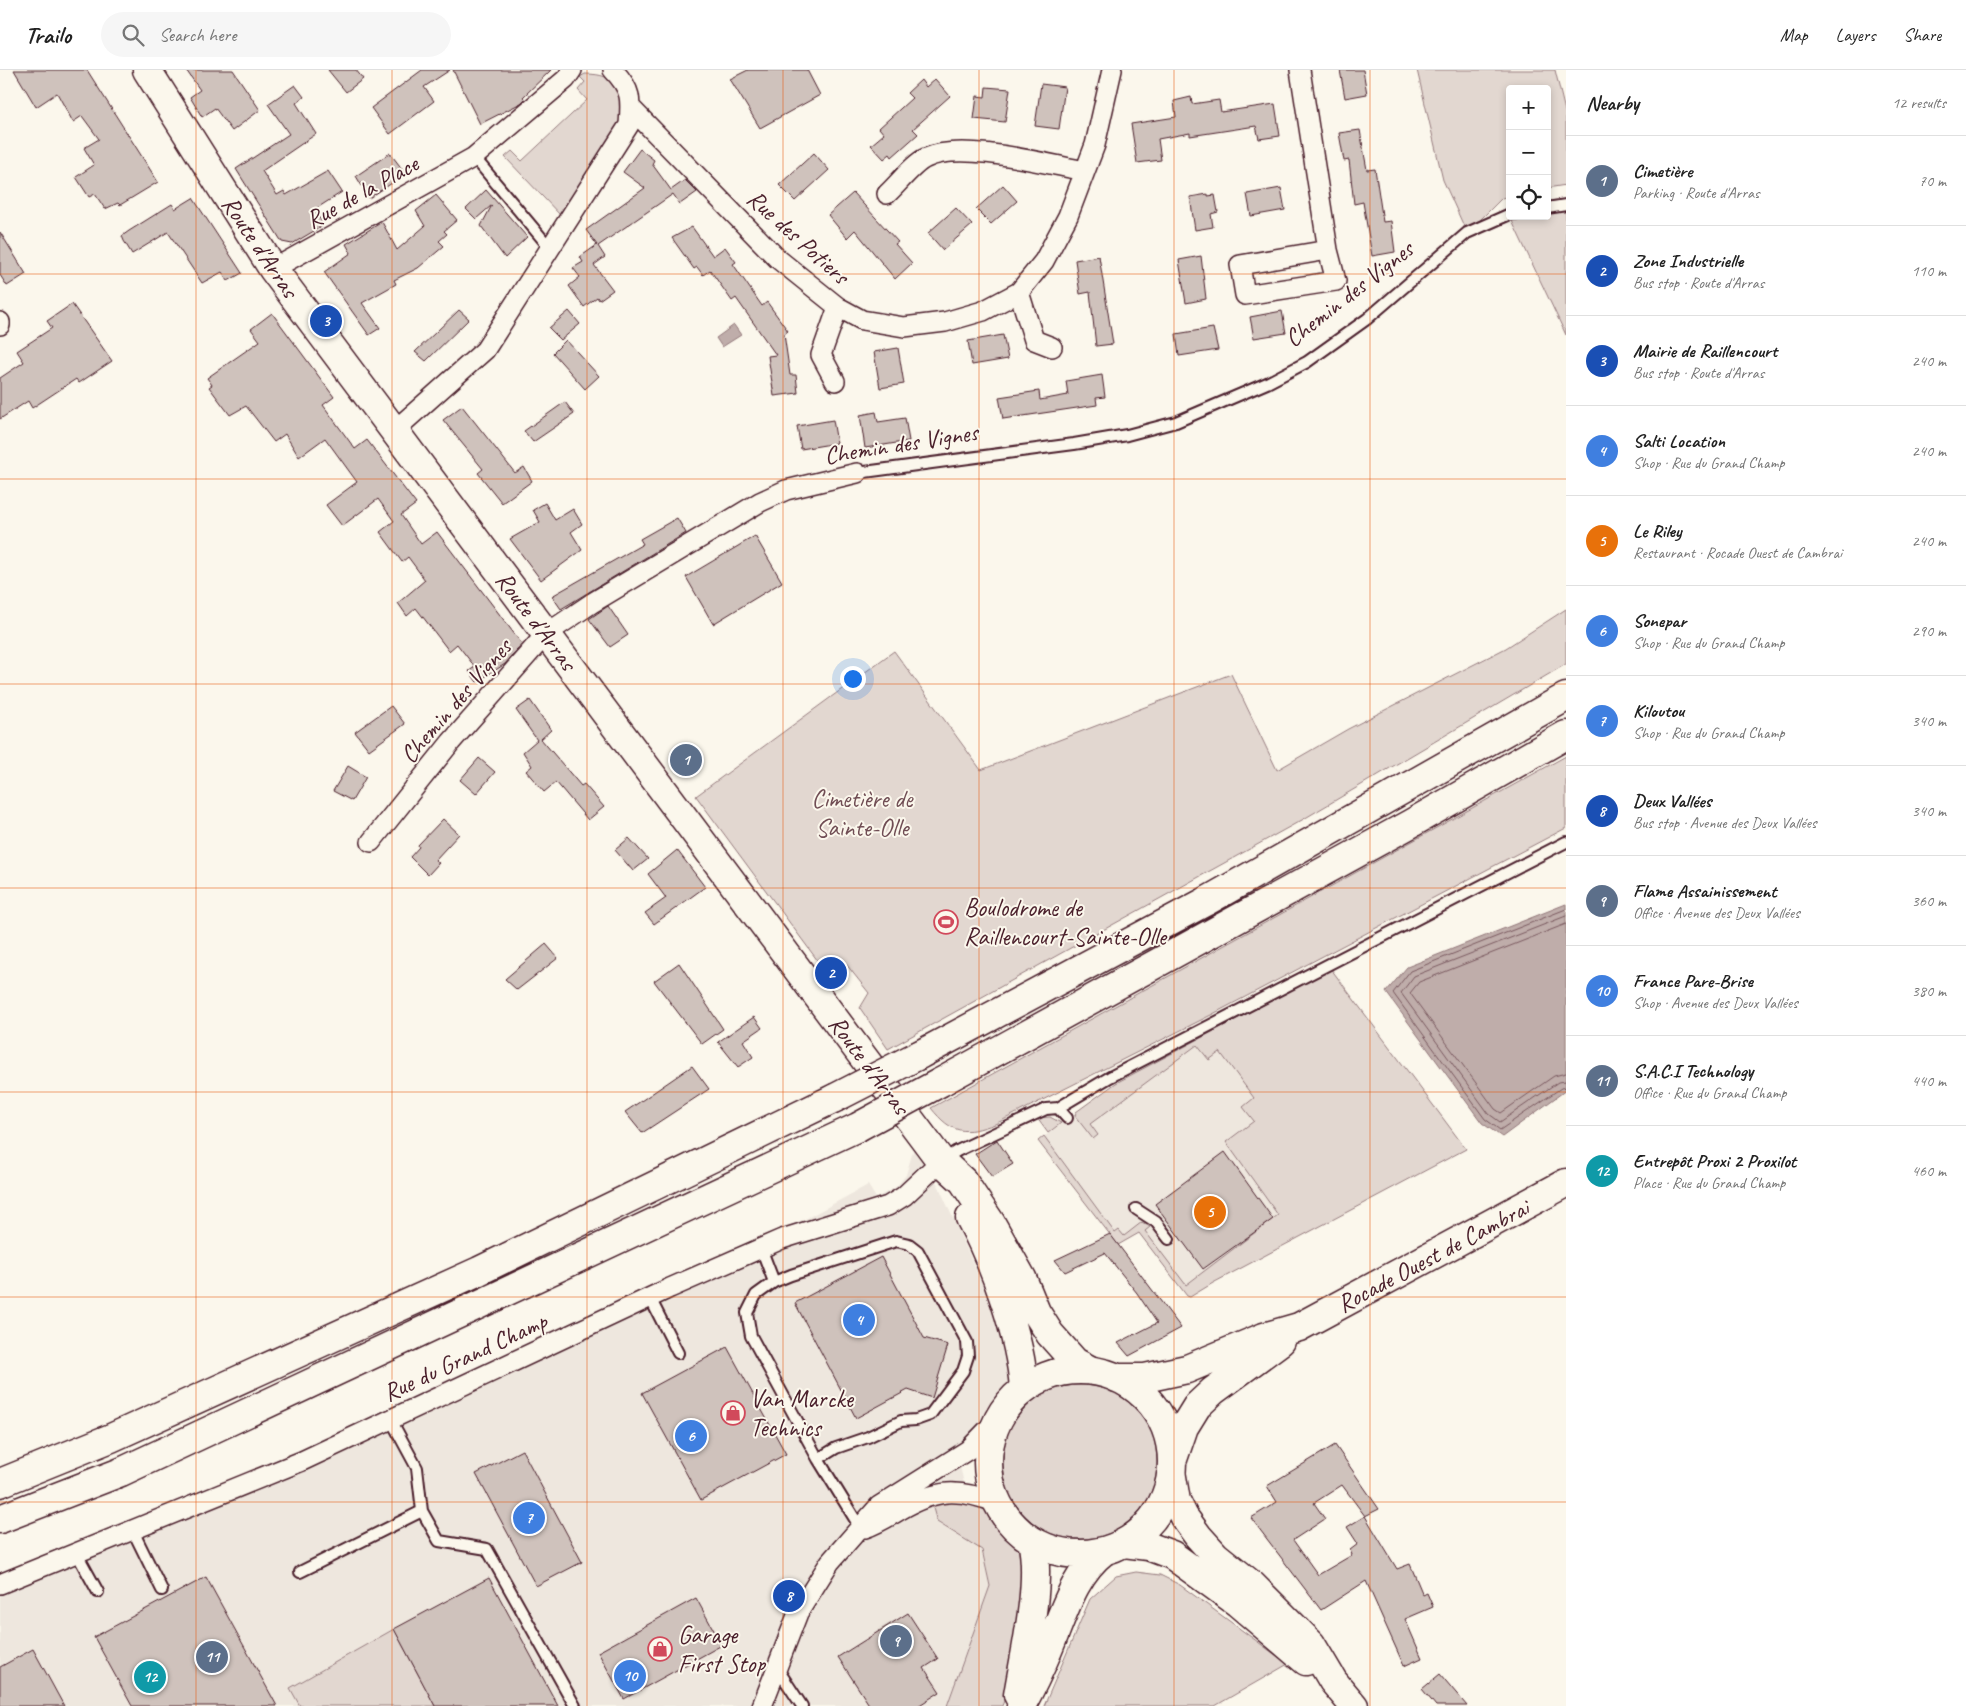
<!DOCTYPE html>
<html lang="en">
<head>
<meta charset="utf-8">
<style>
  :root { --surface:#fff; --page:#f6f6f6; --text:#222; --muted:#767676; --line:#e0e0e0; --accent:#0b8043 }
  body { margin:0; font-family:Caveat,sans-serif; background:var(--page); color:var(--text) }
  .controls { position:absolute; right:15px; top:15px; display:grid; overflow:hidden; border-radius:5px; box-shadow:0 2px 8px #0003 }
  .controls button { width:45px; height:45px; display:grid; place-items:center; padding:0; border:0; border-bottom:1px solid var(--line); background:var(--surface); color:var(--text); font:25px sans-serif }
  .you { position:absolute; left:852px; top:608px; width:18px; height:18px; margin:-12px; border:4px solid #fff; border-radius:50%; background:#1a73e8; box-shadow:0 0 0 8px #1a73e833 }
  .badge { display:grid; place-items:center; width:32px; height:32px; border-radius:50%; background:var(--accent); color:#fff; font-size:16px; font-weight:700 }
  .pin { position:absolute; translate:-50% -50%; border:2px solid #fff; box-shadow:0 1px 5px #0006 }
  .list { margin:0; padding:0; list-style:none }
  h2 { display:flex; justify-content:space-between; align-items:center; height:65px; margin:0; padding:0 20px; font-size:21px }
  h2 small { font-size:16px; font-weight:400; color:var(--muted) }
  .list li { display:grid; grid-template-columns:32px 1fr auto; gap:15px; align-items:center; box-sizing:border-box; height:90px; padding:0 20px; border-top:1px solid var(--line) }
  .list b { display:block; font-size:19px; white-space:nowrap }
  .list p { margin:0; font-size:16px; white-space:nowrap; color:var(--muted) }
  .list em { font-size:16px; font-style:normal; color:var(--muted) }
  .icon { flex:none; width:28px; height:28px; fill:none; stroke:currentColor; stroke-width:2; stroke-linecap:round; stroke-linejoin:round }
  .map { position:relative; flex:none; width:1566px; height:1636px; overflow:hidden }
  header { display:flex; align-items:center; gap:30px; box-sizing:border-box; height:70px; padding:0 25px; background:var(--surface); border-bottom:1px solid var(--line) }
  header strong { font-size:24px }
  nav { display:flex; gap:28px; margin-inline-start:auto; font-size:18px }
  .search { width:350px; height:45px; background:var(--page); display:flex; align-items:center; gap:12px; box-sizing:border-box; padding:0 18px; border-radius:28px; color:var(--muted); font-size:19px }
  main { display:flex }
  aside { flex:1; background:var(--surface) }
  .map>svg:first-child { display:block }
  .built { fill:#eee7de }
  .green { fill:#e2d7d0; stroke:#967b7e }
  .water { fill:#bfadaa; stroke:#907477 }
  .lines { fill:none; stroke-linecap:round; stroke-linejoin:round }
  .shore { stroke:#79585e; stroke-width:1 }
  .building { fill:#cfc2bc; stroke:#4a1f2b; fill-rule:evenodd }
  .lane-casing { stroke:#4a1f2b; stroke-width:14 }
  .street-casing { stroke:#4a1f2b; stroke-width:22 }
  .secondary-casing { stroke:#4a1f2b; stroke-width:31 }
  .primary-casing { stroke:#4a1f2b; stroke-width:31 }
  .highway-casing { stroke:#4a1f2b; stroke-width:31 }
  .lane { stroke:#fbf7ec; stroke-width:10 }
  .street { stroke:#fbf7ec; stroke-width:19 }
  .secondary { stroke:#fbf7ec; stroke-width:28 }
  .primary { stroke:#fbf7ec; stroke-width:28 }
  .highway { stroke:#fbf7ec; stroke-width:28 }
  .highway-bridge-casing { stroke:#4a1f2b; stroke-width:31; stroke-linecap:butt }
  .highway-bridge { stroke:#fbf7ec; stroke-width:28 }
  .grid { fill:none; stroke:#e8590c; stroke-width:1; stroke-opacity:0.55 }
  .labels { text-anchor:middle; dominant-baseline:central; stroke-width:4; stroke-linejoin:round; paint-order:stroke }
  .street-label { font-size:25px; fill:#4a1f2b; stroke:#fbf7ec }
  .park-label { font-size:25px; fill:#704d54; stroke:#fbf7ec }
  .poi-label { font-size:25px; fill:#4a1f2b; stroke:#fbf7ec; text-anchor:start }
</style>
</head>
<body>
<header>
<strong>Trailo</strong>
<div class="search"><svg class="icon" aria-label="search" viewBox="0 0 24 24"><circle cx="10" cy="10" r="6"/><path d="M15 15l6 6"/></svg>Search here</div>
<nav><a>Map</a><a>Layers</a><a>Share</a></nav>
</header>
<main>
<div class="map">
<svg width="1566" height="1636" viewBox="0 0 1566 1636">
  <rect width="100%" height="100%" fill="#fbf7ec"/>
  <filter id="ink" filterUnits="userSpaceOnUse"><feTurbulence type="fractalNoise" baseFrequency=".02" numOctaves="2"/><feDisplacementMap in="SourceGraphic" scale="10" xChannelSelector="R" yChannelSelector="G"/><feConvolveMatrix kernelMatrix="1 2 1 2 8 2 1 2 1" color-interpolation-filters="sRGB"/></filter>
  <g filter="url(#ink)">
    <path class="built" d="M1256 940 1466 1079 1213 1213 1190 1227 1187 1226 1139 1163 1118 1175 1038 1071 1116 1013Z
      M915 1074 939 1117 991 1233 1008 1293V1314L992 1341 967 1368 955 1377 990 1516 947 1636H0V1504L201 1423 351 1358 699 1194 807 1148 868 1115 876 1128 896 1117 906 1105Z"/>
    <path class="green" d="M1417 0H1555L1566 45V115L1547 118V19H1510V126L1502 128 1467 163 1443 110Z
      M585 4C619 4 620 19 624 48L561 146 505 87 512 81 522 91 587 30 578 20 585 12 580 7Z
      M1566 140V265L1512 151 1547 146V144Z
      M1566 539V594L1302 750 888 979 860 938 869 923 846 894 829 906 696 726 894 581 981 700 1231 604 1277 700 1348 659 1506 578Z
      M1566 686V758L1211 945 995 1054C964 1065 952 1064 931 1038Z
      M1331 899 1466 1079 1213 1213 1190 1227 1187 1226 1139 1163 1118 1175 1038 1071 1044 1066 1115 1163 1119 1160 1124 1166 1142 1152 1150 1157 1145 1161 1186 1215 1278 1145 1226 1072 1254 1051 1243 1037 1254 1028 1220 982 1209 990 1197 975 1090 1054 1098 1065 1093 1069 1075 1046 1076 1042 1116 1013Z
      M1050 1047 1061 1053 1048 1063 1037 1048Z
      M1003 1392a77 77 0 1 1 154 0a77 77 0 1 1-154 0Z
      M951 1426 980 1435 992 1445 1025 1485 1015 1602 1002 1636H947L990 1516 982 1480 937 1452 931 1431Z
      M1136 1502 1160 1505 1180 1515 1288 1594 1215 1636H1044L1090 1529 1116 1506Z
      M394 1559 435 1636H300L290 1618Z"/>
    <path class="water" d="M734 255 741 265 722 277 716 268Z
      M1566 834V1020L1502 1067 1482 1053 1386 922 1407 897Z"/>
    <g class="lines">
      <path class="shore" d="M1566 839 1410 901 1393 923 1485 1049 1500 1060 1561 1018 1566 1017
        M1566 846 1414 906 1401 923 1489 1044 1500 1052 1558 1012 1566 1011
        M1566 854 1419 912 1410 923 1495 1039 1501 1043 1554 1006 1566 1003"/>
    </g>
    <path class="building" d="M14 0H87L158 112 120 135 118 133 105 139 95 124 89 127 76 107 94 95 84 78 99 69 82 46 73 52 57 23 36 37Z
      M186 0H233L260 40 232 61 215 38 202 47 190 27 200 20Z
      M328 0H356L363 9 346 22Z
      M422 0H450L424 17 434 31 390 64 371 38Z
      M453 0H551L523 27 525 29 521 33 480 54Z
      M748 0H807L820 25 760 58 730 9Z
      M1340 0H1363L1367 24 1345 28Z
      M935 9 950 26 913 59 918 64 892 87 890 84 884 89 871 75 884 64 879 58 912 28 907 23 921 10 926 17Z
      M1041 14 1065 17 1059 59 1035 56Z
      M295 15 304 27 296 33 316 64 262 101 277 125 284 121 286 125 328 101 342 122 314 140 324 155 292 174 282 172 236 99 289 64 268 34Z
      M986 17 1010 19 1005 52 974 49 977 26 985 27Z
      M1191 27 1192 34 1219 30 1221 42 1275 34 1280 66 1259 69 1256 56 1190 66V63L1158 69 1161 90 1137 93 1131 54 1176 47 1174 31Z
      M1360 60 1367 100 1375 99 1383 152 1391 151 1395 182 1372 186 1363 132 1354 134 1349 90 1344 91 1339 63Z
      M640 79 654 90 652 94 671 120 685 110 697 122 680 134 673 124 598 176 605 187 594 195 613 220 599 230 597 227 584 237 569 216 580 207 573 198 583 192 580 187 597 175 586 160 645 118 623 102Z
      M390 83 406 104 369 128 356 106Z
      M814 83 829 100 795 131 779 115Z
      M1003 115 1017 131 991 154 976 139Z
      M1281 118 1285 140 1251 146 1247 124Z
      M486 120 527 167 505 188 481 156 492 135 476 149 466 139Z
      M853 123 898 172 895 174 912 193 895 209 855 160 847 168 828 145Z
      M1208 124V126L1215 125 1218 142 1211 144 1213 157 1195 160 1190 127Z
      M436 125 457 150 444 161 447 164 439 171 444 176 418 198 394 210 396 214 362 233 380 258 369 265 324 202 351 183 346 174 382 152 397 180 425 156 416 141Z
      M193 128 242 203 228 211 222 202 202 213 168 162 132 184 124 171 122 166 129 161 172 134 175 139Z
      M956 138 972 155 943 180 928 163Z
      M692 157 713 186 725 177 736 192 733 194 762 236 767 232 788 261 784 264 790 305H796L798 323 774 326 768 286 776 285 736 228 732 231 710 200 703 205 697 197 694 199 672 168Z
      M0 162 26 204 7 216 0 205Z
      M1099 186 1113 274 1096 276 1090 222 1080 224 1075 190Z
      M1201 186 1206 229 1186 233 1179 190Z
      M72 234 112 291 79 313 76 309 32 338 28 331 0 349V308L24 292 17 281 52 258 47 251Z
      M459 240 469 249 426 291 415 282Z
      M569 241 580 254 561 270 549 258Z
      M1282 241 1286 263 1254 268 1250 247Z
      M272 243 334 327 323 335 355 379 367 370 416 434 401 445 421 474 437 462 522 574 505 594 477 612 469 601 475 597 457 574 449 581 416 538 407 546 398 533 425 510 408 487 402 492 380 462 394 451 378 429 342 456 326 435 357 412 325 368 299 387 285 364 274 372 246 336 230 345 209 317 212 315 207 308 260 271 251 259Z
      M1213 258 1218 280 1179 286 1176 264Z
      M1003 265 1008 289 972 295 968 271Z
      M566 270 599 306 585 319 553 283Z
      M898 278 904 314 880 318 874 282Z
      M1102 305 1105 327 1096 328 1097 335 1003 349 999 327 1039 321 1040 330 1068 325 1066 311Z
      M565 332 574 344 533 372 524 361Z
      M462 336 515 403 524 397 532 411 502 433 478 403 483 399 443 350Z
      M876 342 878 352 905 348 909 371 865 378 860 345Z
      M833 350 837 373 801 379 797 356Z
      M545 433 555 450 573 439 582 454 571 462 582 480 541 510 510 469 540 452 533 440Z
      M677 448 686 463 561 539 552 526 643 474 640 469Z
      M755 466 782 512 713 554 686 507Z
      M608 536 628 565 610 577 589 549Z
      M530 630 551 660 541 669 581 716 584 714 604 737 588 750 556 712 544 722 526 701 532 696 523 682 537 670 516 640Z
      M391 636 405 654 369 680 355 662Z
      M479 688 495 702 476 724 460 710Z
      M348 696 366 707 352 731 333 721Z
      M443 749 459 764 435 790 439 793 428 805 410 787 419 777 418 775Z
      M629 768 648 789 633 801 615 780Z
      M677 780 705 817 654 854 645 843 666 828 648 804Z
      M546 874 558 888 517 920 505 909Z
      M679 893 723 959 702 974 654 911Z
      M754 947 762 958 743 971 753 987 738 997 718 972Z
      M692 996 709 1019 642 1063 625 1042Z
      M997 1070 1013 1094 992 1107 975 1084Z
      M1225 1082 1273 1149 1203 1199 1155 1134Z
      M1110 1164 1181 1258 1129 1286 1118 1273 1157 1253 1137 1223 1105 1183 1065 1202 1055 1190Z
      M881 1187 924 1268 948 1275 932 1328 908 1320 856 1348 795 1233Z
      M727 1277 786 1384 701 1430 642 1323Z
      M1335 1375 1379 1439 1365 1446 1397 1499 1410 1494 1423 1525 1427 1523 1433 1537 1405 1549 1422 1588 1404 1596 1366 1511 1321 1540 1251 1448 1277 1432 1267 1416ZM1342 1415 1365 1446 1347 1457 1358 1474 1350 1480 1352 1485 1318 1505 1293 1470 1325 1449 1314 1433Z
      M522 1380 582 1492 536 1516 476 1404Z
      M206 1507 277 1636H132L94 1567Z
      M489 1508 558 1636H435L394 1559Z
      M696 1528 722 1575 624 1629 598 1582Z
      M908 1543 938 1589 924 1598 940 1622 918 1636H870L838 1587Z
      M33 1579 64 1636H0V1597Z
      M1440 1604 1467 1636H1436L1422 1619Z"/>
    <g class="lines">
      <g class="lane-casing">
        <path id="lane" d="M474 87 550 178
          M1547 138 1566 135
          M857 403 1074 374 1127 365 1176 352 1267 313 1307 292 1367 249 1467 163 1510 144
          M1058 1038 1110 1007 1566 772
          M943 1090 957 1081 1046 1039 1058 1038 1067 1048
          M1136 1139 1156 1152 1169 1169
          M761 1178 774 1212
          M650 1228 678 1283
          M391 1350 417 1398 422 1441 439 1471 487 1479 575 1636
          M818 1389 836 1378 868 1367 901 1351 916 1350 930 1345 963 1301 968 1286 967 1272 918 1181 909 1174 896 1171 791 1205 774 1212 756 1225 747 1243 751 1266 818 1389 861 1459
          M133 1461 162 1520
          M77 1484 98 1522
          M300 1502 422 1441
          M777 1598 802 1636"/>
      </g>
      <g class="street-casing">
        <path id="street" d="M1300 0 1328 180 1336 211 1245 225 1240 195 1328 180
          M630 37 778 189 838 237 862 250 904 257 945 252 983 241 1019 222 1044 191 1068 146 1095 75 1112 0
          M887 124C898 114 914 93 926 88 961 71 1046 94 1085 101
          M273 199 474 87 566 9 572 0
          M1019 222 1034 270 1052 277
          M0 252V255
          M835 311 821 285 838 237
          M395 360 485 280 629 55C631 29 632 20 613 0
          M371 772 451 672 546 564 592 533 760 432 786 420 857 403
          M865 1458C877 1454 888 1447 900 1440 936 1419 958 1418 997 1433
          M0 1514 302 1391 670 1218 782 1169 888 1136 904 1126 941 1091
          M762 1636 798 1543 830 1492 879 1436 968 1380 997 1350"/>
      </g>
      <g class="secondary-casing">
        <path id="secondary" d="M147 0 273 199 941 1091 963 1111 991 1153 1022 1208 1036 1242 1050 1264 1075 1292 1090 1300
          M970 1148C995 1195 1020 1266 1024 1318"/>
      </g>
      <g class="primary-casing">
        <path id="primary" d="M1172 1407 1176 1431 1184 1447 1198 1466 1216 1486 1252 1515 1311 1574 1333 1611 1354 1636
          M1124 1473 1148 1476 1172 1485 1238 1533 1306 1591"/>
      </g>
      <g class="highway-casing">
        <path id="highway" d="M919 985 1205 832 1566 627
          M941 1012 1410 754 1566 665
          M988 1392a92 92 0 1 1 184 0a92 92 0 1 1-184 0Z
          M1117 1308H1145L1187 1299 1264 1267 1299 1257 1566 1113
          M1173 1389 1184 1357 1197 1336 1213 1321 1281 1271
          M0 1413 111 1368 479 1201 835 1028
          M0 1449 121 1402 858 1057
          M1018 1625C1025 1582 1042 1512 1032 1471
          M1021 1636C1031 1618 1040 1599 1048 1580 1063 1545 1073 1505 1104 1481"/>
      </g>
      <use href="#lane" class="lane"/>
      <use href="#street" class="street"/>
      <use href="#secondary" class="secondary"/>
      <use href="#primary" class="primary"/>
      <use href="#highway" class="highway"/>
      <g class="highway-bridge-casing">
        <path id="highway-bridge" d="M835 1028 919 985
          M858 1057 941 1012"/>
      </g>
      <use href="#highway-bridge" class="highway-bridge"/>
    </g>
  </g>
  <path class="grid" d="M196 0V1636M392 0V1636M587 0V1636M783 0V1636M979 0V1636M1174 0V1636M1370 0V1636M0 204H1566M0 409H1566M0 614H1566M0 818H1566M0 1022H1566M0 1227H1566M0 1432H1566"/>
  <defs>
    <g id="stadium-ring" transform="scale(1.25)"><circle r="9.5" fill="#fbf7ec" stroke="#d1495b" stroke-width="1.5"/><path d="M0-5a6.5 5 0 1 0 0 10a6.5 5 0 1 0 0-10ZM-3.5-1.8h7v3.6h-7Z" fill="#d1495b"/></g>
    <g id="shop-ring" transform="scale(1.25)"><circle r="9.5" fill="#fbf7ec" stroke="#d1495b" stroke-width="1.5"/><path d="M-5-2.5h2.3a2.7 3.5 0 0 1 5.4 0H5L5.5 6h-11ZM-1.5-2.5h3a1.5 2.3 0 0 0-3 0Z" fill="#d1495b"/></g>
  </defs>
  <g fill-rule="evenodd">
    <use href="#stadium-ring" x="946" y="852"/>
    <use href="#shop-ring" x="733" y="1343"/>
    <use href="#shop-ring" x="660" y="1579"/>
  </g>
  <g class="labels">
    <g class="street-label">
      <text transform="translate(362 122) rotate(-29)">Rue de la Place</text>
      <text transform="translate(798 167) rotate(42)">Rue des Potiers</text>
      <text transform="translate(260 177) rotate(56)">Route d'Arras</text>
      <text transform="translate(1349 224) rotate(-38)">Chemin des Vignes</text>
      <text transform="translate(901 374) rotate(-9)">Chemin des Vignes</text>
      <text transform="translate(536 551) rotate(53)">Route d'Arras</text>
      <text transform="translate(456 631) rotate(-49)">Chemin des Vignes</text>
      <text transform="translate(869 995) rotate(53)">Route d'Arras</text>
      <text transform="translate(1433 1186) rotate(-28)">Rocade Ouest de Cambrai</text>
      <text transform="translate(465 1287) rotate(-25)">Rue du Grand Champ</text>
    </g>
    <g class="park-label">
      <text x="862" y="729">Cimetière de<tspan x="862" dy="29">Sainte-Olle</tspan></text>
    </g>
    <g class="poi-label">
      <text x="964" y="838">Boulodrome de<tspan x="964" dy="29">Raillencourt-Sainte-Olle</tspan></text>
      <text x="750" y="1329">Van Marcke<tspan x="750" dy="29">Technics</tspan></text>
      <text x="678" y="1565">Garage<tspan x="678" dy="29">First Stop</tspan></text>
    </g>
  </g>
</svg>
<div class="controls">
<button>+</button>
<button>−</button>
<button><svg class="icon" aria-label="locate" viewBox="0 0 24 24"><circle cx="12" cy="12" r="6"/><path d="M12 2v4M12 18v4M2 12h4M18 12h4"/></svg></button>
</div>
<div class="you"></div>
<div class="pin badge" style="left:686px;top:690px;background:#5c6f8a">1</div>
<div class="pin badge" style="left:831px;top:903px;background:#1a4fb4">2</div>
<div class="pin badge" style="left:326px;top:251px;background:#1a4fb4">3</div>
<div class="pin badge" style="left:859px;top:1250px;background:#3f7fe0">4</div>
<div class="pin badge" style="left:1210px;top:1142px;background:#e8710a">5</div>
<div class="pin badge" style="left:691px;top:1366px;background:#3f7fe0">6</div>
<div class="pin badge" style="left:529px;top:1448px;background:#3f7fe0">7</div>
<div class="pin badge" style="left:789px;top:1526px;background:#1a4fb4">8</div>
<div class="pin badge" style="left:896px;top:1571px;background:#5c6f8a">9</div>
<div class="pin badge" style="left:630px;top:1606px;background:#3f7fe0">10</div>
<div class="pin badge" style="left:212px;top:1587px;background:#5c6f8a">11</div>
<div class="pin badge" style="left:150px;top:1607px;background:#0f9aa8">12</div>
</div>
<aside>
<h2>Nearby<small>12 results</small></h2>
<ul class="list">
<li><span class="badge" style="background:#5c6f8a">1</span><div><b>Cimetière</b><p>Parking · Route d'Arras</p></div><em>70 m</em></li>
<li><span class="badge" style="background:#1a4fb4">2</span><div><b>Zone Industrielle</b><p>Bus stop · Route d'Arras</p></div><em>110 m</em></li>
<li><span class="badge" style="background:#1a4fb4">3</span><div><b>Mairie de Raillencourt</b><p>Bus stop · Route d'Arras</p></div><em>240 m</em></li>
<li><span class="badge" style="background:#3f7fe0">4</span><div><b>Salti Location</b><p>Shop · Rue du Grand Champ</p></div><em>240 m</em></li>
<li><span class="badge" style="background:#e8710a">5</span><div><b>Le Riley</b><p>Restaurant · Rocade Ouest de Cambrai</p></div><em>240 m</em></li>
<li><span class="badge" style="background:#3f7fe0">6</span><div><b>Sonepar</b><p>Shop · Rue du Grand Champ</p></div><em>290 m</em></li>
<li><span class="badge" style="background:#3f7fe0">7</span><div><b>Kiloutou</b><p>Shop · Rue du Grand Champ</p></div><em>340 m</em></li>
<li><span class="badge" style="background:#1a4fb4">8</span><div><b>Deux Vallées</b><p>Bus stop · Avenue des Deux Vallées</p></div><em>340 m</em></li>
<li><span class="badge" style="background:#5c6f8a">9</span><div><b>Flame Assainissement</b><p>Office · Avenue des Deux Vallées</p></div><em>360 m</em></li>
<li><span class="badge" style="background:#3f7fe0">10</span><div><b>France Pare-Brise</b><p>Shop · Avenue des Deux Vallées</p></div><em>380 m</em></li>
<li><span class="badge" style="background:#5c6f8a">11</span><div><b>S.A.C.I Technology</b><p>Office · Rue du Grand Champ</p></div><em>440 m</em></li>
<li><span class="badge" style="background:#0f9aa8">12</span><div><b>Entrepôt Proxi 2 Proxilot</b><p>Place · Rue du Grand Champ</p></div><em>460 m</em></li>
</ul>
</aside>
</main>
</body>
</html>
